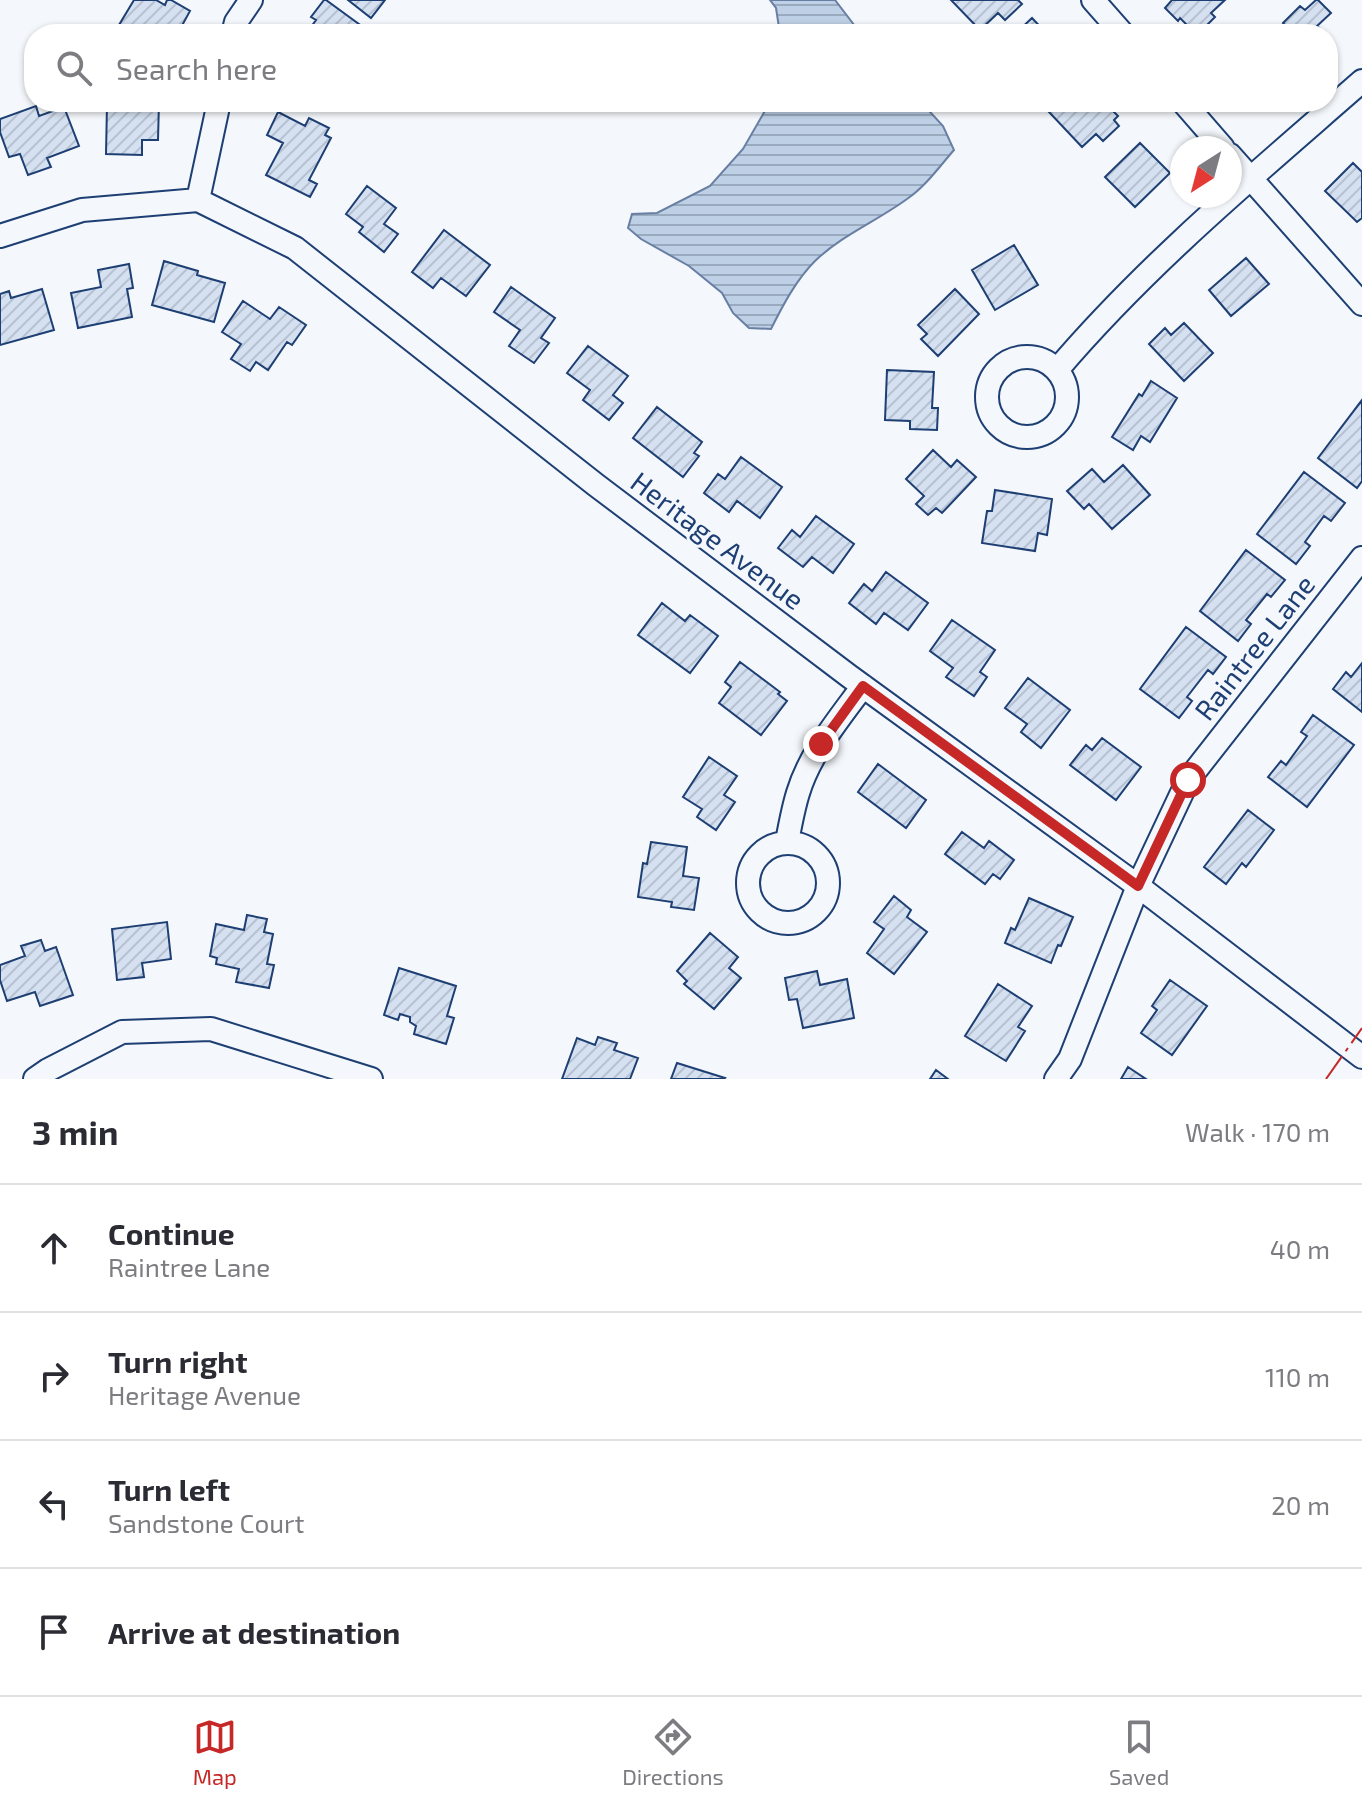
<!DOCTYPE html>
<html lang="en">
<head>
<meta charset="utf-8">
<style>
  :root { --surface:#fff; --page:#f7f7f7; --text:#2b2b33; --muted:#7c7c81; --line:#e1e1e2; --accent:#c62828 }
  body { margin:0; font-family:"Exo 2",sans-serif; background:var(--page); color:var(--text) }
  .compass { position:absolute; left:1170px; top:136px; width:72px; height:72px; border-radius:50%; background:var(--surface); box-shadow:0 2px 6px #0004; rotate:216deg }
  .stop { position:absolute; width:24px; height:24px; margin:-18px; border:6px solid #c62828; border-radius:50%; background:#fff }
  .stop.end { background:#c62828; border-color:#fff; box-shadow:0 2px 8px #0008 }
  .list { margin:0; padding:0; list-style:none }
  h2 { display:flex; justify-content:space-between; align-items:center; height:104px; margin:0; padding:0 32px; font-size:34px }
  h2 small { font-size:26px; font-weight:400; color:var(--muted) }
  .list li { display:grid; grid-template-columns:52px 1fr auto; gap:24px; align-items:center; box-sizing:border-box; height:128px; padding:0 32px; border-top:2px solid var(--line) }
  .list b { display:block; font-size:30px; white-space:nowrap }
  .list p { margin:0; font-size:26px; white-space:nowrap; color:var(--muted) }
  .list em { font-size:26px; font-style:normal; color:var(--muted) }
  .icon { flex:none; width:44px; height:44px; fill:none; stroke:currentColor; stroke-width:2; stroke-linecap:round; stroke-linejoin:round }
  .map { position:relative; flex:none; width:1362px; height:1079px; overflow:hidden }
  .search { position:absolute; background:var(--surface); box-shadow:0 2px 6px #0004; left:24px; right:24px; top:24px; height:88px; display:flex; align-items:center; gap:20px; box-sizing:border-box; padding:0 28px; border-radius:32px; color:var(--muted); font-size:30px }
  .sheet { height:616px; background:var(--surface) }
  nav { display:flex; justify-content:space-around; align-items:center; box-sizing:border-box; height:112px; border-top:2px solid var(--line); background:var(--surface); font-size:22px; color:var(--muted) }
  nav a { display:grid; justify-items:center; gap:4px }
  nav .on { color:var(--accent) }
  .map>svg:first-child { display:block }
  .water { fill:url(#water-rules); stroke:#687fa3; stroke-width:2 }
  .building { fill:url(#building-hatch); stroke:#1d3f73; stroke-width:2 }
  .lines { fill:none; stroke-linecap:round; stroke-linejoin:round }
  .minor-casing { stroke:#1d3f73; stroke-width:26 }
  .minor { stroke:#f4f7fb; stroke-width:22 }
  .power { stroke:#c62828; stroke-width:2; stroke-dasharray:28 6 4 6; stroke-linecap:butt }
  .route { stroke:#c62828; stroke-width:10 }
  .labels { text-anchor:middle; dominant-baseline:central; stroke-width:6; stroke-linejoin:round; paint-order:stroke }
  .street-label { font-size:28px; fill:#1d3f73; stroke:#f4f7fb }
</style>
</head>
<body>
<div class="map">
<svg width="1362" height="1079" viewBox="0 0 1362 1079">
  <defs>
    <pattern id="water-rules" width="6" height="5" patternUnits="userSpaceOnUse" patternTransform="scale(2)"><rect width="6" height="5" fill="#bed0e5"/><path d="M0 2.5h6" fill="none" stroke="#9aaabe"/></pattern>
    <pattern id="building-hatch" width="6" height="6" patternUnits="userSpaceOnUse" patternTransform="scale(2)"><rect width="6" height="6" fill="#d5e0f0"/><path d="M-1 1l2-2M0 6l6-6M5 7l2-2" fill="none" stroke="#b6c1d1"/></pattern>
  </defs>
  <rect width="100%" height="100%" fill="#f4f7fb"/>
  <path class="water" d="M770 0H835L861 34H780L776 8Z
    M770 102H921L943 126 954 150C939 167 926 186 907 199 877 221 842 235 815 261 796 280 783 305 771 329L749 328 733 313 722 293 689 266 641 239 628 228 632 214 657 213 710 186 743 149Z"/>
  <path class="building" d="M134 0H156L165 5 167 0H171L190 11 178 33 171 29 169 34H123L116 30Z
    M324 0H326L367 30 364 34H306L316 20 311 17Z
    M348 0H385L371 18Z
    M951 0H1018L1022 4 1005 20 998 13 980 30Z
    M1172 0H1225L1211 13 1215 17 1198 34H1196L1180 18 1178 21 1165 8Z
    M1316 0H1318L1331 13 1317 26 1325 34H1294L1283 23 1300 6 1305 10Z
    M1032 18 1047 34H1015Z
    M118 102H159L158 140H142V155L106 154 107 105H118Z
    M1059 102H1104L1118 116 1114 120 1119 126 1103 141 1096 134 1082 147 1049 112Z
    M36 106 39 116 64 107 79 146 47 158 51 167 28 175 20 154 9 157 0 132V119Z
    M278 112 305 126 309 118 329 128 325 135 331 138 309 180 317 184 310 197 266 175 283 143 267 135Z
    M1140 143 1170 173 1135 207 1105 177Z
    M1353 163 1362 172V218L1357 222 1325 191Z
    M367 186 396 208 384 224 398 234 384 252 359 232 363 227 346 214Z
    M444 230 490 265 466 296 441 278 433 288 412 272Z
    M1014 245 1038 285 995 310 972 270Z
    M1246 258 1269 284 1231 316 1209 290Z
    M164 261 198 271 197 275 225 283 214 322 152 305Z
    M129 264 133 288 127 289 132 317 78 328 71 293 101 287 98 270Z
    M511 287 555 318 541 338 549 343 534 363 509 346 520 330 494 312Z
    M42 289 54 330 0 345V294L9 291 11 298Z
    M955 289 979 314 938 356 921 339 927 334 918 325Z
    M243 301 270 319 279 307 306 325 292 345 287 342 268 370 256 362 250 371 231 359 241 344 222 332Z
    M1184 323 1213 353 1184 381 1149 344 1165 328 1171 335Z
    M588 346 628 376 613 395 623 403 609 420 583 400 590 390 567 373Z
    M887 370 934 372 932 408H938L937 430 910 429V421L885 420Z
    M1151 381 1177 398 1150 442 1141 436 1133 450 1112 437 1139 394 1142 396Z
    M1362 400V481L1357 488 1318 458Z
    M657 407 702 442 694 453 699 456 683 477 633 438Z
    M933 450 951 467 957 460 976 477 942 513 936 508 928 515 916 504 924 496 906 479Z
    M741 457 782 487 760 518 737 501 729 512 704 493 718 474 725 479Z
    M1123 465 1150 495 1112 529 1089 504 1084 509 1067 491 1092 469 1104 482Z
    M1304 472 1345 503 1331 521 1324 516 1305 542 1310 546 1296 564 1257 534Z
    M995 490 1052 499 1047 535 1038 533 1035 551 982 543 987 511H992Z
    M816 516 854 544 833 573 812 557 803 567 778 548 792 530 800 537Z
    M1246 550 1285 580 1271 597 1267 594 1246 620 1251 624 1238 641 1200 611Z
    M886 572 928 603 908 630 884 613 876 624 849 603 864 584 872 591Z
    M662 603 685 621 690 615 718 636 690 673 638 635Z
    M952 620 995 650 980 672 987 677 974 696 946 677 953 668 930 651Z
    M1186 627 1226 657 1213 674 1208 670 1187 697 1192 701 1179 718 1140 689Z
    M740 662 780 692 778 694 787 701 761 735 719 703 731 687 725 682Z
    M1362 663V712L1333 689 1346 672 1351 677Z
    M1028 678 1070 710 1041 748 1021 732 1027 724 1005 708Z
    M1313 715 1354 745 1307 807 1268 777 1281 761 1286 765 1307 736 1301 732Z
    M1102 738 1141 767 1116 800 1070 765 1086 745 1092 750Z
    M709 757 737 776 724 795 735 802 716 830 697 817 702 809 683 797Z
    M878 764 926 800 906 828 858 792Z
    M1248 810 1274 830 1246 867 1242 863 1226 884 1204 867Z
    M962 832 984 848 989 841 1014 860 1000 879 993 874 985 884 945 854Z
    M651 842 687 847 683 876 699 878 694 910 671 907 672 902 638 897 643 863 647 864Z
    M894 896 911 910 907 917 927 932 894 974 867 953 884 929 874 922Z
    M1029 898 1073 917 1061 946 1058 945 1051 963 1005 943 1011 928 1015 930Z
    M247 915 267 919 264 932 273 934 267 964 274 965 269 988 236 982 239 969 216 964 217 958 210 956 216 924 244 930Z
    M167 922 171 959 142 963 144 977 117 980 112 929Z
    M710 933 738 957 729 968 741 978 714 1009 684 984 687 981 677 971Z
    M41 940 45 951 56 947 73 995 40 1006 35 992 7 1001 0 980V965L25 956 21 946Z
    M399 968 456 986 447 1016 454 1018 446 1044 414 1034 416 1026 410 1022V1017L400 1014 398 1020 384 1015Z
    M817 971 820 985 847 979 854 1018 803 1028 797 999 789 1000 785 978Z
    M1170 980 1207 1006 1172 1055 1141 1033 1157 1010 1152 1006Z
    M998 984 1032 1006 1018 1027 1025 1031 1006 1061 965 1036Z
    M598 1037 617 1043 614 1050 638 1058 630 1079H562L577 1038 595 1045Z
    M677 1063 725 1078 724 1079H671Z
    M1128 1067 1146 1079H1121Z
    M936 1070 948 1079H930Z"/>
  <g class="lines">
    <g class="minor-casing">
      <path id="minor" d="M1093 0 1123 34
        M233 34 236 22 251 0
        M1183 102 1223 148
        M1230 155 1362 304
        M198 200 219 102
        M0 236 82 210 198 200 295 248 596 485 849 676 1138 886 1362 1057
        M987 397a40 40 0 1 1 80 0a40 40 0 1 1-80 0Z
        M1057 370C1148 263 1257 173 1362 81
        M787 842C790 826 793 809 798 793 810 753 839 719 863 686
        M748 883a40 40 0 1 1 80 0a40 40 0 1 1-80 0Z
        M35 1079 48 1070 122 1032 211 1029 371 1079
        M1056 1079 1070 1059 1138 886 1188 780 1362 558"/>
    </g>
    <use href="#minor" class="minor"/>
    <path class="power" d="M1326 1079 1362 1028"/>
  </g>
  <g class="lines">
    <path class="route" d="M821 744 863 686 1138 886 1188 780"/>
  </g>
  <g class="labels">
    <g class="street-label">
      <text transform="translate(718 540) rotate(37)">Heritage Avenue</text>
      <text transform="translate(1254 647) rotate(-52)">Raintree Lane</text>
    </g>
  </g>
</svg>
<svg class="compass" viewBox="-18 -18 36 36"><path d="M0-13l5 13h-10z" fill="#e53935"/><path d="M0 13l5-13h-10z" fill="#7c7c81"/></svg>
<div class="stop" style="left:1188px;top:780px"></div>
<div class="stop end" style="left:821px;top:744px"></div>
<div class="search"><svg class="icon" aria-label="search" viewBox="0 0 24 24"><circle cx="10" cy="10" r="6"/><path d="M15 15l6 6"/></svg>Search here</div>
</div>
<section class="sheet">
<h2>3 min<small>Walk · 170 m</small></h2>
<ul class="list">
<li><svg class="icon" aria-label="ahead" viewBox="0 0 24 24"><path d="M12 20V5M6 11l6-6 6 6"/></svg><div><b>Continue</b><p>Raintree Lane</p></div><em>40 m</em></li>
<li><svg class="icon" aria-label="right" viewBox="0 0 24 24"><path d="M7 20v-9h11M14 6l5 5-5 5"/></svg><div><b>Turn right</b><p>Heritage Avenue</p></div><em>110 m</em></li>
<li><svg class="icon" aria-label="left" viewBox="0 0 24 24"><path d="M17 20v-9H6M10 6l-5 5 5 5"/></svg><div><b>Turn left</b><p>Sandstone Court</p></div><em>20 m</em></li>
<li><svg class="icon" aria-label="arrive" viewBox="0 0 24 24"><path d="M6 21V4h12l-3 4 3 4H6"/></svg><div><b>Arrive at destination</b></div></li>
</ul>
</section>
<nav>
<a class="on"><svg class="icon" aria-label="map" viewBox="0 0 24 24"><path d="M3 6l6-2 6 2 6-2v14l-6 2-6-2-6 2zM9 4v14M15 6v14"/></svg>Map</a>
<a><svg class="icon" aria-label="directions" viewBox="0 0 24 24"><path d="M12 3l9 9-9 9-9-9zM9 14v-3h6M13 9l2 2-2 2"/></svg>Directions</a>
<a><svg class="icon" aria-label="saved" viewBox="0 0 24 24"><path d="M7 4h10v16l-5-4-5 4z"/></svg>Saved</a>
</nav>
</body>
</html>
